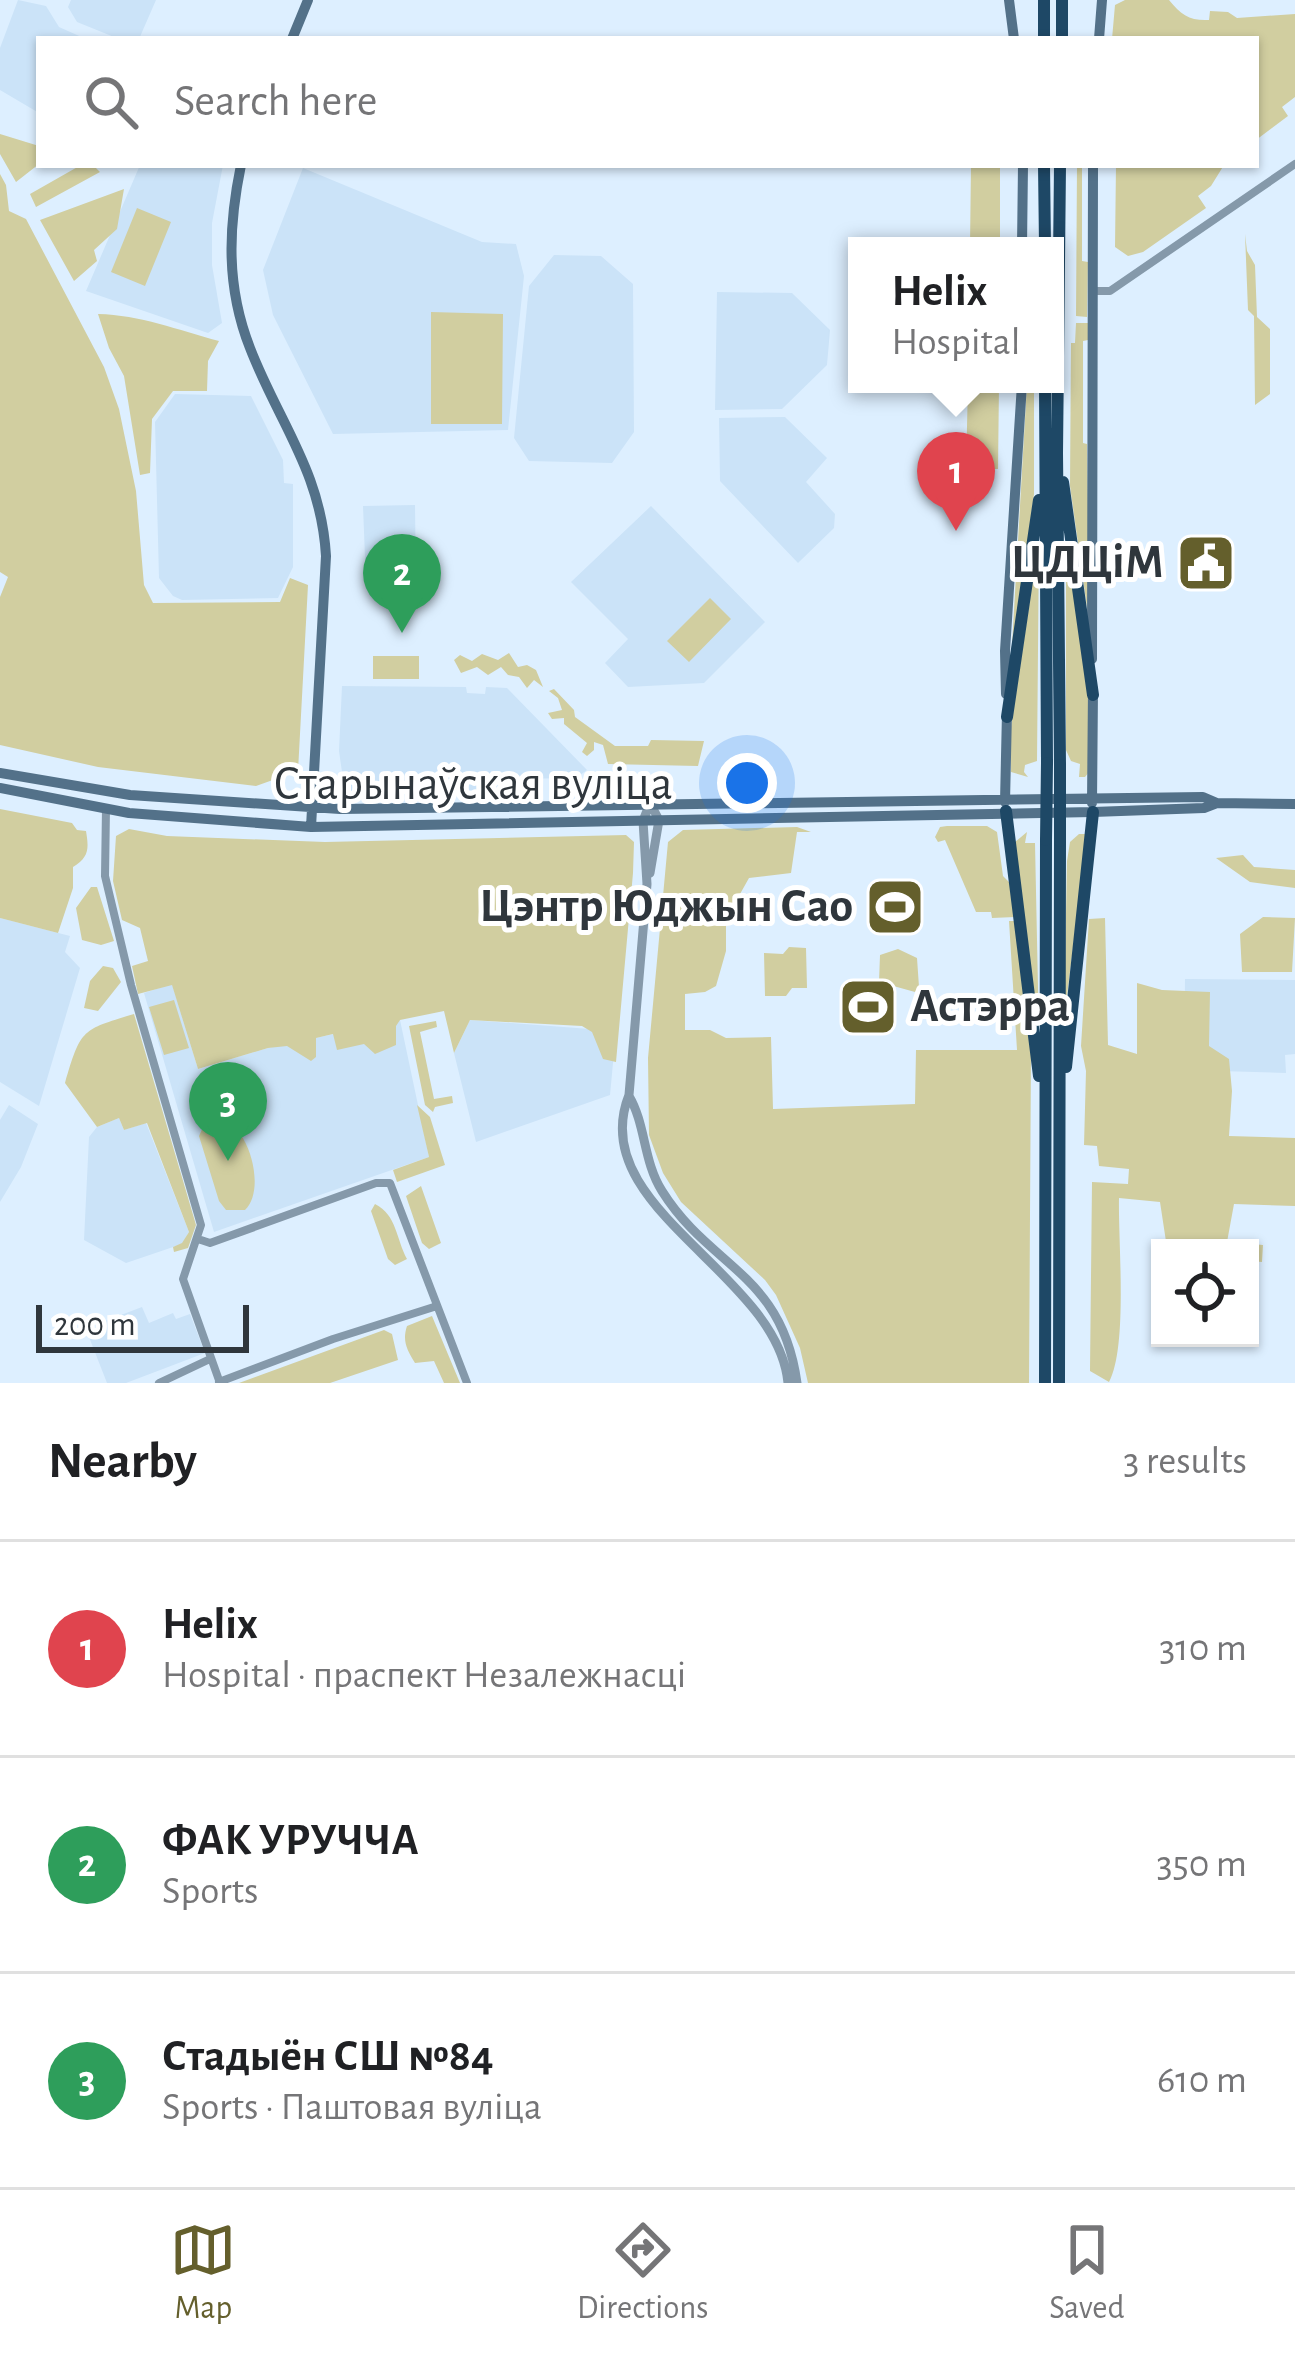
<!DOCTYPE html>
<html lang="en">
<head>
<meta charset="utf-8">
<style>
  :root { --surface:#fff; --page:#f2f2f2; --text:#202124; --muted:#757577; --line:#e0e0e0; --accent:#645f2c }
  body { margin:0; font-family:"Alegreya Sans",sans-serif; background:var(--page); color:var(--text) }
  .controls { position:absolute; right:36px; bottom:36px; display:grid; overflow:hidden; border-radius:0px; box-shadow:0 3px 9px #0004 }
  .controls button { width:108px; height:108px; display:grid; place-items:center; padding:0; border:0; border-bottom:3px solid var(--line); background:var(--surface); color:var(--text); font:60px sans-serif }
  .scale { position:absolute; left:36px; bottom:30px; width:213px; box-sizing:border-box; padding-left:12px; border:6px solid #2f363c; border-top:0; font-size:33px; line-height:42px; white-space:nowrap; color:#2f363c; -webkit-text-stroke:9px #fff; paint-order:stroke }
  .you { position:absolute; left:747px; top:783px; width:42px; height:42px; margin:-30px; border:9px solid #fff; border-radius:50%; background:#1a73e8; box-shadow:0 0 0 18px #1a73e833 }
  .badge { display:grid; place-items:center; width:78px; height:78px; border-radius:50%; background:var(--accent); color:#fff; font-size:39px; font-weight:700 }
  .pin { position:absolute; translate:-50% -99px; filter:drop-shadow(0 3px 6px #0008) }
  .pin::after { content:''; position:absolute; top:63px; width:42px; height:36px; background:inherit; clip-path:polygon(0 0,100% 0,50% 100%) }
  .popup { position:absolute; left:848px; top:237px; width:216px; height:156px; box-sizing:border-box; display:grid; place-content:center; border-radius:0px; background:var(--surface); filter:drop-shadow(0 3px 9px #0005); font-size:39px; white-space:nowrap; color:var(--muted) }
  .popup b { font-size:45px; color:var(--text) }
  .popup::after { content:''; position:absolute; left:50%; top:100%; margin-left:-24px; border:24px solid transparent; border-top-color:var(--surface) }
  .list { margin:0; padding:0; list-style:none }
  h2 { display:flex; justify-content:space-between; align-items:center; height:156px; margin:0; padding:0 48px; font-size:51px }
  h2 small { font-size:39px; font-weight:400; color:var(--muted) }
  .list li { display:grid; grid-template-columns:78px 1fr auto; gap:36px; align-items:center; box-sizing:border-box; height:216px; padding:0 48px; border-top:3px solid var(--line) }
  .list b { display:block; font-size:45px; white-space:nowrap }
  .list p { margin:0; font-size:39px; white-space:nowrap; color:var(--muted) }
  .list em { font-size:39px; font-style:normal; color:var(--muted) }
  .icon { flex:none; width:66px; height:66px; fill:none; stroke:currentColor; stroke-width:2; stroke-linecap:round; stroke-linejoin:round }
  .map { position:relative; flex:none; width:1295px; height:1383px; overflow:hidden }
  .search { position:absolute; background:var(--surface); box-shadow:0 3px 9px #0004; left:36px; right:36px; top:36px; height:132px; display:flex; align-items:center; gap:30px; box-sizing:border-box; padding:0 42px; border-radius:0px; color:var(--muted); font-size:45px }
  .sheet { height:804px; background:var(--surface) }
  nav { display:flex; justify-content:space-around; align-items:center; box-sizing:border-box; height:168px; border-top:3px solid var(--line); background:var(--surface); font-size:33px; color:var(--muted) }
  nav a { display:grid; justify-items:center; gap:6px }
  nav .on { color:var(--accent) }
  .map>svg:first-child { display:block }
  .built { fill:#cbe3f8 }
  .green { fill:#d1cea0 }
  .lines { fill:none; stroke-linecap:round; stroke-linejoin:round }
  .minor { stroke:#8599aa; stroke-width:8 }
  .tertiary { stroke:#8599aa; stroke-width:9 }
  .secondary { stroke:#537189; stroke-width:10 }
  .trunk { stroke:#1e4866; stroke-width:12 }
  .trunk-bridge { stroke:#1e4866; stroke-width:12 }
  .labels { text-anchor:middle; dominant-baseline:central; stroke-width:10; stroke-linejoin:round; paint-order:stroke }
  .poi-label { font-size:48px; font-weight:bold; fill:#2f363c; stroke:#fff; text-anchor:end }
  .street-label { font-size:48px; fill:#2f363c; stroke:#fff }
</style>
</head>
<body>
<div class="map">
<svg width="1295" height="1383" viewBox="0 0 1295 1383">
  <rect width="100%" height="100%" fill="#ddefff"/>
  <path class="built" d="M18 0 46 6 59 27 86 39H39V113L0 90V48Z
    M71 0H156L139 39H119L77 22 68 7Z
    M140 165H223L212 223V265L222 323 208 333 86 291Z
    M303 168 482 242 516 244 524 276 508 430 333 434 273 315 263 270Z
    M554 255 601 256 633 284 634 432 612 463 529 461 514 438 529 286Z
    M717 292 792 293 830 330 827 365 782 409 715 410Z
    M175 394 251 396 283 460 284 483 293 484V567L278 598 182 600 173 596 159 578 155 422Z
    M785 417 827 458 806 482 835 514 834 528 798 563 720 481 719 418Z
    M415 505 416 583H366L363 506Z
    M651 506 765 622 704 683 628 687 605 663 628 639 571 582Z
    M342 686 466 687 467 693 485 694 486 687 507 688 587 770 576 778 502 779 491 790 345 793 339 751Z
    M0 918 70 936 65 952 80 968 39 1106 0 1082Z
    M1185 979 1295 980V1054L1285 1055 1286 1073 1184 1070Z
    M172 984 198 1069 268 1048 400 1020 429 1157 214 1232 144 993Z
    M470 1020 616 1031 610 1095 476 1142 454 1053Z
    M9 1105 38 1124 21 1167 0 1202V1120Z
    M119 1118 124 1130 146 1123 189 1232 182 1244 126 1263 84 1240 89 1137 97 1127Z
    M142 1307 149 1323 173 1313 176 1319 190 1314 205 1353 126 1383H107L89 1337 100 1323Z"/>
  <path class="green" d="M1125 0H1169C1181 15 1190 21 1209 20L1210 11 1228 12 1237 18 1295 14V97L1282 107 1288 116 1256 140V39H1112L1115 5Z
    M0 134 39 146V164L16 182 0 154Z
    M81 165H93L100 172 36 207 30 194Z
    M971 165H1000V246H970Z
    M1077 165H1082V261L1088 262 1087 317 1076 316Z
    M1116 165H1224L1211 186 1198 196 1206 208 1143 252 1128 256 1115 247Z
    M0 174 6 185 9 211 26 219 104 367 119 409 136 491 144 585 153 603 280 602 290 578 308 585 298 771 256 786 98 767 0 745V597L8 577 0 572Z
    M124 189 117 229 94 250 97 261 74 281 40 220Z
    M137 208 171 222 145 286 111 272Z
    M1245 234 1247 251 1255 265 1257 317 1270 329V394L1255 405 1254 316 1248 310Z
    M431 312 503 314 502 424H431Z
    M98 314C140 315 178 330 219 341L208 361 207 391H173L152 419 150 473 140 475 124 376 109 348Z
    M1076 323H1088V340L1083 341V443L1087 444 1090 629 1070 486 1071 343H1075Z
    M968 384H999L998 469H966Z
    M1027 384H1034V494L1010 680Z
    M1066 519 1089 688V772L1085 777H1079L1080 764 1071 761 1066 750Z
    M1039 538 1037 761 1025 765 1024 772 1028 777 1011 772V727Z
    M710 598 731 619 689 662 667 641Z
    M509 653 518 667 527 665 536 670 543 687 534 680 527 688 519 677 508 675 501 667 488 675 477 667 461 673 454 660 460 655 472 661 482 654 498 660Z
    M373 656H419V679H373Z
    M554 689 574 710 575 717 615 746H648L651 740 704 741 698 766 608 764 603 745 594 742V750L587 756 582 752 587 743 564 724V718L552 719 548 713 562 710 558 698 549 691Z
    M0 809 72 823 77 830 86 831C89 849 89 857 73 867V888L58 933 0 918Z
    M947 826H987L997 832 1003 876 1012 885 1015 917 992 918 991 912H976L945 840 938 842 935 837 940 827Z
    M797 827 811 832H797L791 873 749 878 726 919V951L716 986 705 992 685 994V1030H710L726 1038 771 1037 773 1109 915 1104 916 1050H1017L1009 921H1015L1031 1048 1029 1383H808L800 1348 776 1295 765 1280 681 1202 663 1173 649 1135 648 1058 668 842 683 830Z
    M129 829 167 836 325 842 626 835 634 842 633 873 616 1062 603 1059 592 1032 582 1026 470 1020 454 1053 444 1011 400 1020 396 1026V1045L375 1054 364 1044 337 1050 333 1034 316 1038V1057L311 1061 287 1046 268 1048 198 1069 172 985 138 994 132 966 148 961 140 928 122 920 113 881 116 836Z
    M1027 832 1025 843H1035L1039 1036 1015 842Z
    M1079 834H1087L1064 1020 1067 861 1070 842Z
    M1243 855 1254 867 1295 870V888L1250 882 1216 858Z
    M91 887H97L114 941 101 945 82 940 76 908Z
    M1263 917 1295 918 1292 972H1242L1240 934Z
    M1105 918 1108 1045 1137 1054V983L1162 990 1210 992 1209 1046 1229 1059 1232 1091 1229 1136 1295 1138V1206L1234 1204 1227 1242 1263 1245 1262 1262 1250 1261V1248H1167L1160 1202 1119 1198C1118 1242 1128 1346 1109 1382L1090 1371 1092 1182 1128 1184 1129 1169 1099 1166 1097 1146 1084 1145 1086 1071 1081 1046 1089 919Z
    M789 947 806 948 807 988H792L786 996H765L764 953 783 954Z
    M898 949 917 958 919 987 915 992 879 982 880 955Z
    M103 966 113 968 121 982 98 1011 84 1008 90 981Z
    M174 1000 189 1048 164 1055 149 1007Z
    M134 1014 196 1225 188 1248 174 1252 173 1247 182 1243 189 1232 147 1123 124 1130 119 1118 97 1127 65 1083C81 1029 81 1030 134 1014Z
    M436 1021 437 1027 420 1032 434 1099 452 1096 453 1103 435 1107 433 1112 425 1105 409 1026Z
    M417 1105 430 1117 445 1165 397 1182 393 1170 429 1157Z
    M215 1117C247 1118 268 1188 245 1210H226L219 1201 199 1136 205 1123Z
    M421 1186 441 1243 429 1249 422 1243 406 1196Z
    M375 1204C397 1215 396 1239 407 1259L395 1265 388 1259 371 1211Z
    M432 1316 460 1383H444L434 1361 415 1363C407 1350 402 1341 407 1326Z
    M384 1330 392 1334 398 1360 330 1383H239Z"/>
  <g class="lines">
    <path class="minor" d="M1092 291H1110L1295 164
      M106 808 105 876 131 985 201 1225 183 1279 220 1383
      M198 1239 210 1243 376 1183H390L467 1383
      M219 1382 333 1339 437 1306
      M159 1383 210 1359"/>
    <path class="tertiary" d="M650 803 643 821 647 884 629 1095C584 1208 778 1273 788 1383
      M650 873 659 820 650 803
      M629 1096C646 1125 643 1161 662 1191 710 1268 782 1273 797 1383"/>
    <path class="secondary" d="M1009 0 1014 39
      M292 39 308 0
      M1099 39 1102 0
      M241 165C228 228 226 287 250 348 279 423 321 471 326 556L311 827
      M1022 246 1023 165
      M1092 659 1093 165
      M1006 694 1005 651 1022 384
      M0 773 130 795 340 809 1203 797 1217 803
      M0 788 129 813 311 827 1093 812 1204 808 1217 803 1295 804
      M1005 802 1007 712
      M1092 803 1093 689"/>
    <path class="trunk" d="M1044 0V39
      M1062 39V0
      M1044 165 1045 246
      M1045 384 1047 763
      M1063 482 1093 695
      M1007 717 1039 500
      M1060 765 1057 453 1060 165
      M1006 811 1039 1076
      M1066 1067 1093 812
      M1045 1383 1046 840
      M1059 1383 1060 841"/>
    <path class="trunk-bridge" d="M1046 840 1047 763
      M1060 841V765"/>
  </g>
  <defs>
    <g id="civic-square" transform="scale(3)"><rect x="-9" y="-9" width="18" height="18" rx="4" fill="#645f2c" stroke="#fff"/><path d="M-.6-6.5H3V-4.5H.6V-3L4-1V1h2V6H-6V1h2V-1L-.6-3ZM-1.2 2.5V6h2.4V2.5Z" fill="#fff"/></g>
    <g id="stadium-square" transform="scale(3)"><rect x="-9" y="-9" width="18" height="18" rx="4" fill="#645f2c" stroke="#fff"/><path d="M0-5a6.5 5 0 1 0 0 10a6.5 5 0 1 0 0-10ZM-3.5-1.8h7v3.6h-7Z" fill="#fff"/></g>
  </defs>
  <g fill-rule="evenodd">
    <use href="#civic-square" x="1206" y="563"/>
    <use href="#stadium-square" x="895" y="907"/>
    <use href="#stadium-square" x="868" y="1007"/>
  </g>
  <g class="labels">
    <g class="poi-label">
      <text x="1164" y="563">ЦДЦіМ</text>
      <text x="853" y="907">Цэнтр Юджын Сао</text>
      <text x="910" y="1007" text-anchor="start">Астэрра</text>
    </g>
    <g class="street-label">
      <text x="473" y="785">Старынаўская вуліца</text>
    </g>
  </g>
</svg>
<div class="controls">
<button><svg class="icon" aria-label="locate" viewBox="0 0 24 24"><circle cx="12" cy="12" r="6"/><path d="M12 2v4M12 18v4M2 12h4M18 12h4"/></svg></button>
</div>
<div class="scale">200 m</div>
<div class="you"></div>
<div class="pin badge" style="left:956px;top:531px;background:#e0444e">1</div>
<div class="popup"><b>Helix</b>Hospital</div>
<div class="pin badge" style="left:402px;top:633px;background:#2e9e5b">2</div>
<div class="pin badge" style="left:228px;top:1161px;background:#2e9e5b">3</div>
<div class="search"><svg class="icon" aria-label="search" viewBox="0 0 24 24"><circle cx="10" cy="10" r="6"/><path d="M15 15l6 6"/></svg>Search here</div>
</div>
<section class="sheet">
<h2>Nearby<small>3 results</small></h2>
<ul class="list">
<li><span class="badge" style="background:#e0444e">1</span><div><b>Helix</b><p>Hospital · праспект Незалежнасці</p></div><em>310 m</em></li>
<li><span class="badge" style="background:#2e9e5b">2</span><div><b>ФАК УРУЧЧА</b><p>Sports</p></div><em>350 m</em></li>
<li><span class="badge" style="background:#2e9e5b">3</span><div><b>Стадыён СШ №84</b><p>Sports · Паштовая вуліца</p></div><em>610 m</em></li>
</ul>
</section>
<nav>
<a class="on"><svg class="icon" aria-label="map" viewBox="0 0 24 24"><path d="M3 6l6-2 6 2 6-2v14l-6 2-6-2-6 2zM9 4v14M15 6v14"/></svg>Map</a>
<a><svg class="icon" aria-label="directions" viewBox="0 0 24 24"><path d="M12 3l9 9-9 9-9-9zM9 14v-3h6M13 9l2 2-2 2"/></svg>Directions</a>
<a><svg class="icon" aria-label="saved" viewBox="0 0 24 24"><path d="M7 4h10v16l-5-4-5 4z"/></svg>Saved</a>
</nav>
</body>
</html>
